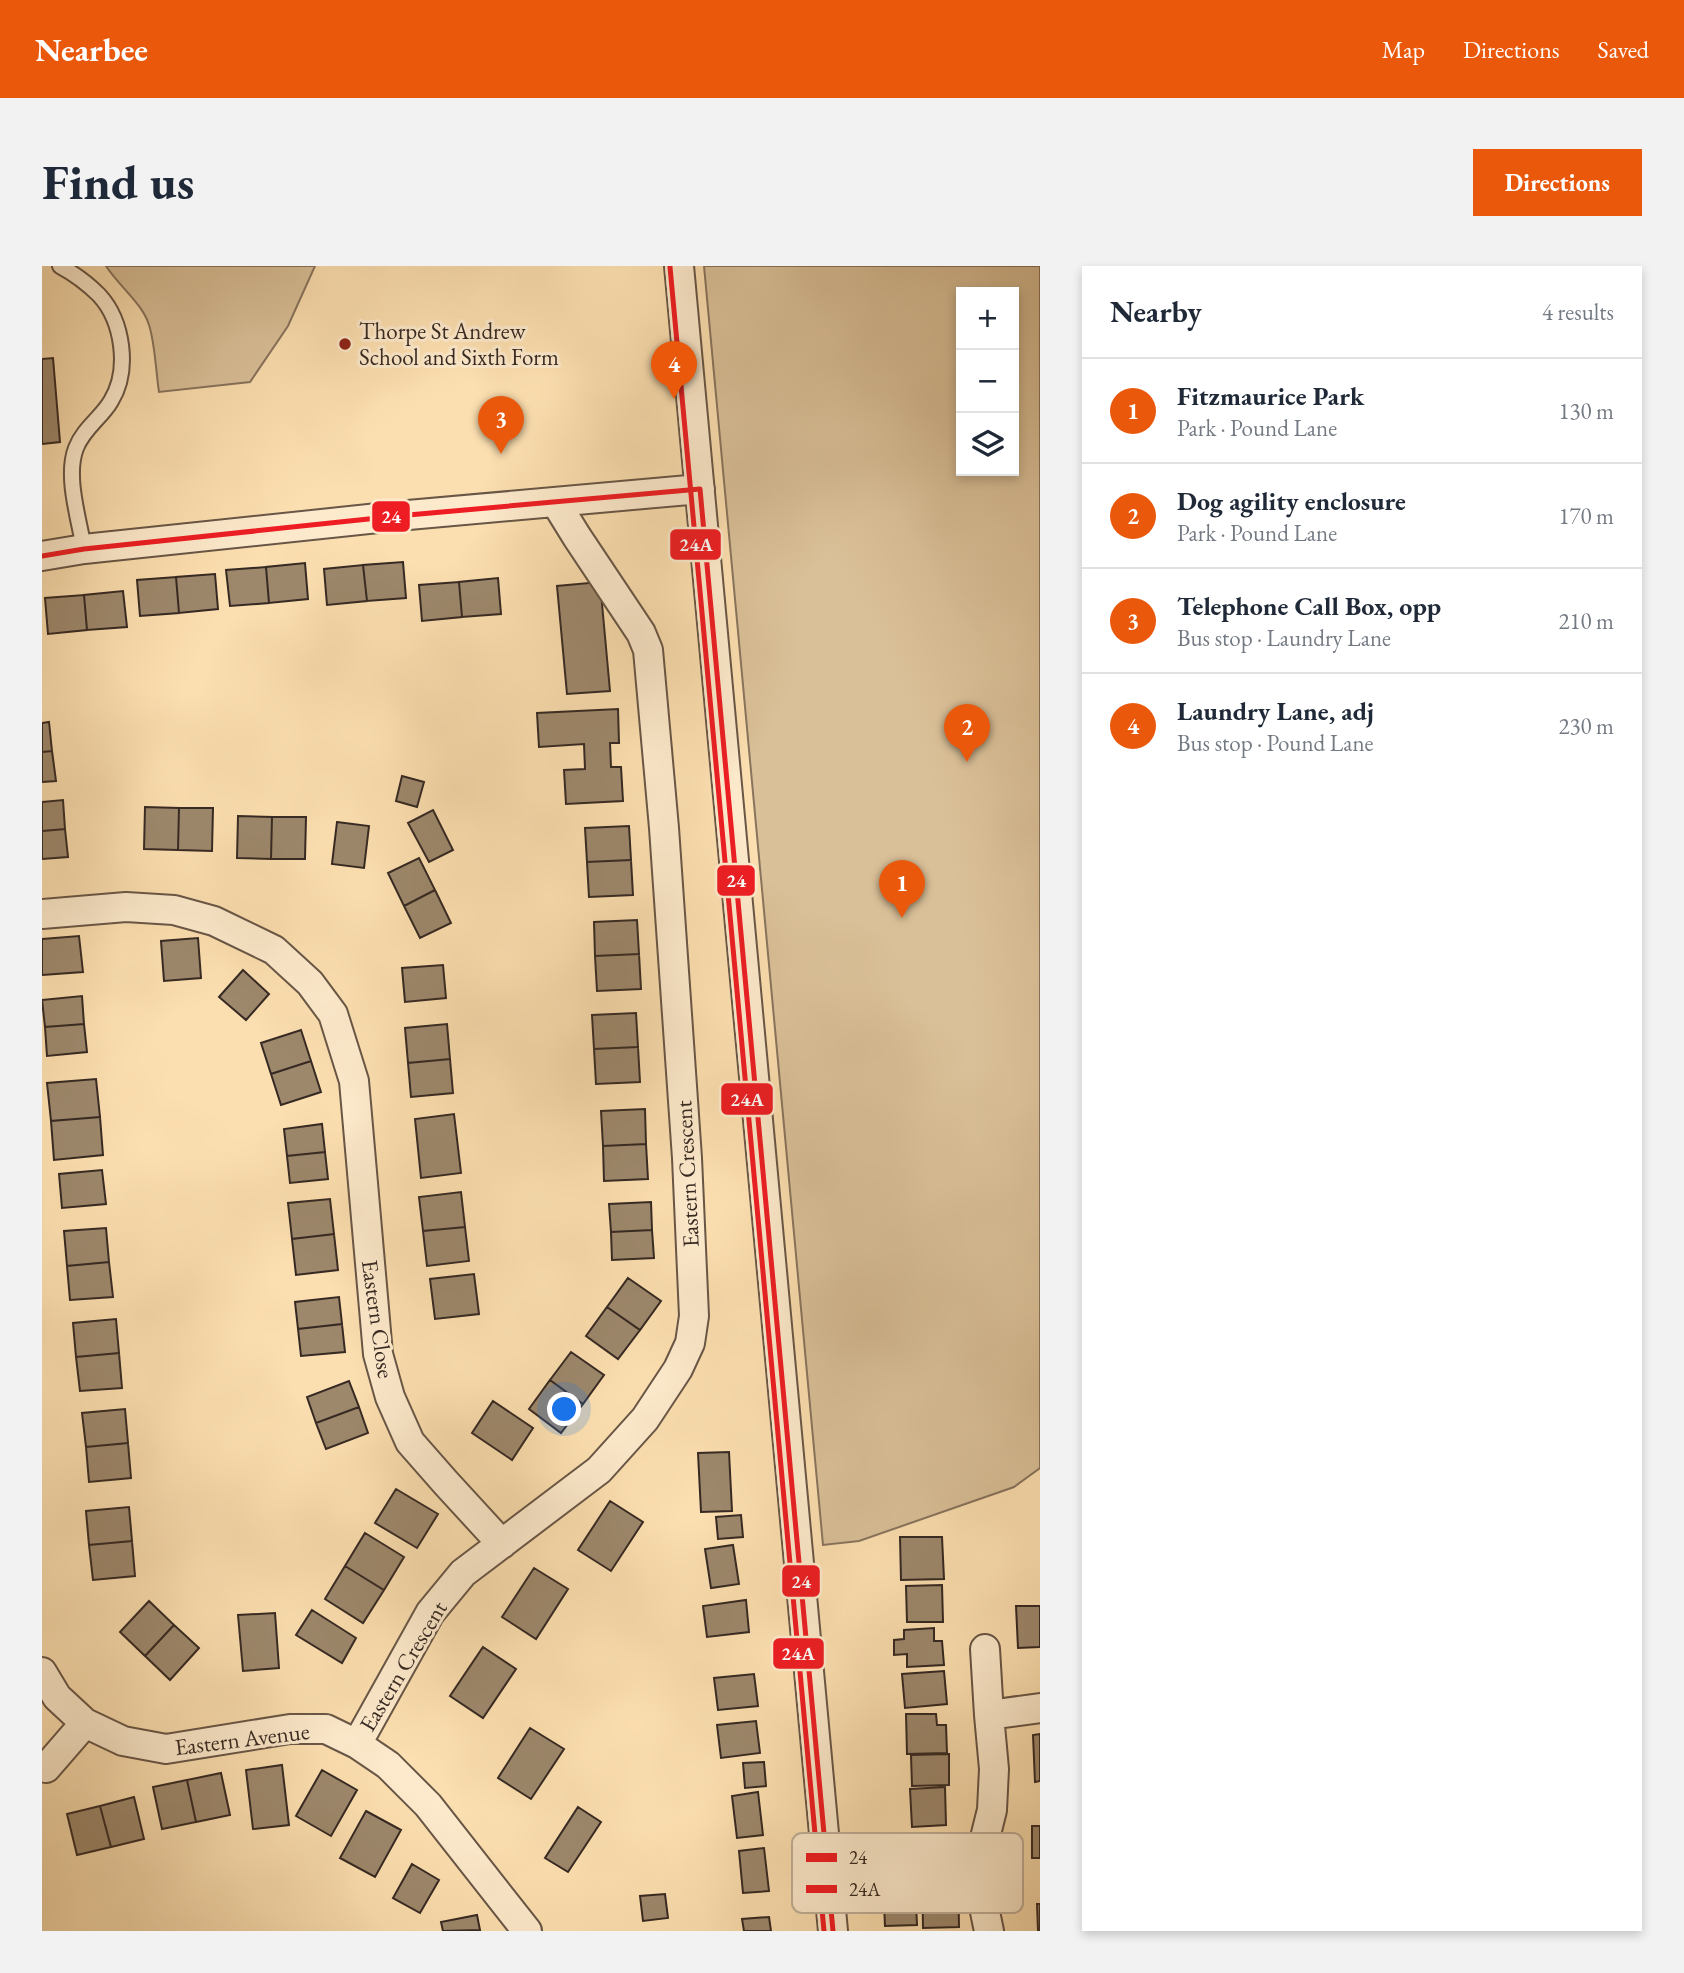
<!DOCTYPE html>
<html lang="en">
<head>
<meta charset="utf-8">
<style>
  :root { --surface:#fff; --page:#f2f2f3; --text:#1f2937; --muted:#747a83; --line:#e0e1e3; --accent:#ea580c }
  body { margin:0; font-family:"EB Garamond",serif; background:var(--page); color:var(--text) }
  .controls { position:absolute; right:21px; top:21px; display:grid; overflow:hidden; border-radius:0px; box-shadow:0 4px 10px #0003 }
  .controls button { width:63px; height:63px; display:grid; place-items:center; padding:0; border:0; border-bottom:2px solid var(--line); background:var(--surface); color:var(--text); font:35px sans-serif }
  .you { position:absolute; left:523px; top:1144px; width:24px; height:24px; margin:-18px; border:5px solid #fff; border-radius:50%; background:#1a73e8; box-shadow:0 0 0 10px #1a73e833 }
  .badge { display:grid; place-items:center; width:46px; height:46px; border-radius:50%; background:var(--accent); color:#fff; font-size:23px; font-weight:700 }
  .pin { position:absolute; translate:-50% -58px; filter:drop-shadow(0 2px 4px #0008) }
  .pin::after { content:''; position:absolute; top:37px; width:24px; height:21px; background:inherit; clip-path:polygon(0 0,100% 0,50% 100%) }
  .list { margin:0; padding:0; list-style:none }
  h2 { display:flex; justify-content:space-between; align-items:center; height:91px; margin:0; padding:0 28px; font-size:30px }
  h2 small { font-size:23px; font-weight:400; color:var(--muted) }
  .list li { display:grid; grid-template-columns:46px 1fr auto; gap:21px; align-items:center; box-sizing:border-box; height:105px; padding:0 28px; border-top:2px solid var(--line) }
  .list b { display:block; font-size:26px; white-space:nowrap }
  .list p { margin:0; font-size:23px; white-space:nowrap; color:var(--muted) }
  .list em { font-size:23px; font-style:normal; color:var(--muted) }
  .icon { flex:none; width:38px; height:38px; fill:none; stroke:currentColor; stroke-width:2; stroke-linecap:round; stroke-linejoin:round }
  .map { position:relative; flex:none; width:998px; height:1665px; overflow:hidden; border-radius:0px }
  header { display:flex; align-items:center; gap:42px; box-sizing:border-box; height:98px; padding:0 35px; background:var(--accent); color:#fff }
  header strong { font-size:33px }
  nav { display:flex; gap:38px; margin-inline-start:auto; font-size:24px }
  .intro { display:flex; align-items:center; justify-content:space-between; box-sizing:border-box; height:168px; padding:0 42px }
  h1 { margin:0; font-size:49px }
  .button { padding:18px 32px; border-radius:0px; background:var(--accent); color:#fff; font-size:24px; font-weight:700 }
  main { display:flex; gap:42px; padding:0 42px }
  aside { flex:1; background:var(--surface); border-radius:0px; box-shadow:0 4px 10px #0003 }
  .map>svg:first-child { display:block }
  .green { fill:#dac098; stroke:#88745e; stroke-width:2; fill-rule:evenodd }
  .building { fill:#9d886c; stroke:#362923; stroke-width:2 }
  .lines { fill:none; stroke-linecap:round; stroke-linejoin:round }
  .service-casing { stroke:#685646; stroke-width:18 }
  .minor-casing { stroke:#685646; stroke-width:32 }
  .service { stroke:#fdeacc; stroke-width:14 }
  .minor { stroke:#fdeacc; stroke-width:28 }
  .bus-1-casing { stroke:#fdeacc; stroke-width:10 }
  .bus-2-casing { stroke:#fdeacc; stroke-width:10 }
  .bus-1 { stroke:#ee1d23; stroke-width:5 }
  .bus-2 { stroke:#ee1d23; stroke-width:5 }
  .poi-dot { fill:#8f2418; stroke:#fdeacc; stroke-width:2.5 }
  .labels { text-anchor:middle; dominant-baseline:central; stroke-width:6; stroke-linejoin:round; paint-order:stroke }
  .poi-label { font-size:23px; fill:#362923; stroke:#fdeacc; text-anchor:start }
  .street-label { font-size:23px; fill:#362923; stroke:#fdeacc }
  .key { fill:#fdeacc; stroke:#c1b099; stroke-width:2 }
  .key-label { font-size:19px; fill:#362923 }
  .line-badge { stroke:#fdeacc; stroke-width:2.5 }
  .badge-label { font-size:19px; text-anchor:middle; font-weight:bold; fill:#fff }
</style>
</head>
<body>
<header>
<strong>Nearbee</strong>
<nav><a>Map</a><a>Directions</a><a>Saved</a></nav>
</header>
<div class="intro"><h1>Find us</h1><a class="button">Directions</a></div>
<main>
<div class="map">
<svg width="998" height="1665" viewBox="0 0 998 1665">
  <rect width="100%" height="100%" fill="#fcdfb0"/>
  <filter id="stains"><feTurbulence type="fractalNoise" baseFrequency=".00286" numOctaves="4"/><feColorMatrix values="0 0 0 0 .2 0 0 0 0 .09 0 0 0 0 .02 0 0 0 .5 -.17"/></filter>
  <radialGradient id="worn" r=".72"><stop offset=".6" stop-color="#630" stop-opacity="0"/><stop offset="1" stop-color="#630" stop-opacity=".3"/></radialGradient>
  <path class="green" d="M64 0H273L246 60 208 116 117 126C114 107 113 77 107 59 101 38 76 19 64 0Z
    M662 0H998V1202L972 1221 817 1275 781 1279ZM919 26H972V205H919Z"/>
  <path class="building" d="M11 92 18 176 0 178V93Z
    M361 296 364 332 325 335 321 299Z
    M263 297 266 333 227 337 224 301Z
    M321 299 325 335 285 339 282 303Z
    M224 301 227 337 188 340 184 304Z
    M173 308 176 343 137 347 134 311Z
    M134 311 137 347 98 350 95 314Z
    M456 312 459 348 420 351 417 316Z
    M417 316 420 351 380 355 377 319Z
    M558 316 568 425 525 428 515 320Z
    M81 325 85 361 45 364 42 329Z
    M42 329 45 364 6 368 3 332Z
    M576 443 577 477H568L569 501H579L581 535 524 538 522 504 543 503 542 478 497 481 495 447Z
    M7 456 10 485 0 486V457Z
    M10 485 14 515 0 516V486Z
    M360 510 382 516 375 541 354 535Z
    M21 534 23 563 0 565V536Z
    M103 541 137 542 136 584 102 583Z
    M137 542H171L170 585 136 584Z
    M391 544 411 584 387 596 366 557Z
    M196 550 230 551 229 593 195 592Z
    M230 551H264L263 593H229Z
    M295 556 327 560 322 602 290 598Z
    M587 560 589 594 545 596 543 562Z
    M23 563 26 591 0 593V565Z
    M377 592 393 624 362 640 346 607Z
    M589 594 591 629 547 631 545 596Z
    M393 624 409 657 378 672 362 640Z
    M595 654 597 688 553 690 552 656Z
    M37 670 41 706 0 709V673Z
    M156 672 159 712 122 715 119 675Z
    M597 688 599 723 555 725 553 690Z
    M401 699 404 732 363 736 360 702Z
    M201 704 227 728 204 754 177 731Z
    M40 730 42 758 3 761 0 734Z
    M594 747 596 781 552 783 550 749Z
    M42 758 45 786 5 790 3 761Z
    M405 758 408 793 366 797 363 762Z
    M259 764 269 795 229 808 219 777Z
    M596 781 598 816 554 818 552 783Z
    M408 793 411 827 369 831 366 797Z
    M269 795 279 826 239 839 229 808Z
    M54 813 58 851 9 855 5 817Z
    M603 843 604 878 561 880 559 845Z
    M412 848 419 907 379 912 373 853Z
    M58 851 61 889 12 894 9 855Z
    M280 858 283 886 245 890 242 863Z
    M604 878 606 913 562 915 561 880Z
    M283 886 286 913 248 917 245 890Z
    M60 904 64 938 20 942 17 908Z
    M419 926 423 961 381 965 377 931Z
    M288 933 292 968 250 973 246 937Z
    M609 936 610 964 569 966 567 938Z
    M423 961 427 995 385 1000 381 965Z
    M64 962 67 996 25 1000 22 965Z
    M610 964 612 992 570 994 569 966Z
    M292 968 296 1004 254 1009 250 973Z
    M67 996 71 1031 28 1034 25 1000Z
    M432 1008 437 1048 393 1053 388 1013Z
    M586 1012 619 1035 598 1064 565 1041Z
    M297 1031 300 1058 256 1063 253 1036Z
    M565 1041 598 1064 576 1093 544 1070Z
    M74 1053 77 1087 34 1091 31 1057Z
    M300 1058 303 1086 259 1090 256 1063Z
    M529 1086 562 1109 541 1138 508 1114Z
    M77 1087 80 1122 38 1125 34 1091Z
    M508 1114 541 1138 519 1167 487 1143Z
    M307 1115 317 1141 274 1157 265 1131Z
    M451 1135 491 1162 470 1194 430 1167Z
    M317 1141 326 1167 284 1183 274 1157Z
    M83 1143 86 1177 44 1181 40 1147Z
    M86 1177 89 1212 47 1216 44 1181Z
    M687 1186 690 1245 659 1246 656 1187Z
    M354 1223 396 1248 375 1282 333 1257Z
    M568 1235 601 1256 569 1305 536 1284Z
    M87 1241 90 1275 47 1279 44 1245Z
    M699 1249 701 1271 676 1273 674 1251Z
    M323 1267 362 1291 342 1324 303 1300Z
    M858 1271H900L902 1313 859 1314Z
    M90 1275 93 1310 51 1314 47 1279Z
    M691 1279 697 1318 669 1322 663 1283Z
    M303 1300 342 1324 321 1357 283 1333Z
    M492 1302 526 1323 494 1373 460 1351Z
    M900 1319 901 1356H865L864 1320Z
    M704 1334 707 1366 665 1371 661 1340Z
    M107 1335 132 1359 103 1390 78 1366Z
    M974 1340H998V1381L976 1382Z
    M270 1344 314 1372 300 1397 254 1369Z
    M233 1347 237 1402 201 1405 196 1349Z
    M132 1359 157 1382 128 1414 103 1390Z
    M892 1362V1375H900L902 1399 865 1401V1388L852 1389V1374L862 1373V1364Z
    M441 1381 474 1403 441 1452 408 1430Z
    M902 1405 905 1438 863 1442 860 1408Z
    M712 1408 716 1440 676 1444 672 1412Z
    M864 1448H894L895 1459H904L905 1487 865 1488Z
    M714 1455 718 1487 679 1492 675 1459Z
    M488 1462 522 1483 489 1533 456 1512Z
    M998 1468V1515L993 1516 991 1469Z
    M907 1488V1519L870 1520 869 1489Z
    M722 1496 724 1520 703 1522 701 1497Z
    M240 1499 247 1559 211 1563 204 1504Z
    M280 1504 315 1524 289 1570 254 1550Z
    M179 1507 188 1549 154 1556 145 1514Z
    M145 1514 154 1556 120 1563 111 1521Z
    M903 1521 904 1559 870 1561 868 1523Z
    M716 1526 721 1569 695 1572 690 1530Z
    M92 1531 102 1573 69 1581 58 1540Z
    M58 1540 69 1581 35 1589 25 1548Z
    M536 1541 559 1556 526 1606 503 1592Z
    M324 1545 359 1564 333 1611 298 1592Z
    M990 1560H998V1592H990Z
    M722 1582 727 1625 701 1627 697 1585Z
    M370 1598 397 1614 378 1647 351 1632Z
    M916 1601 917 1661 881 1662 880 1602Z
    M873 1615 875 1659 843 1660 841 1616Z
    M623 1628 626 1652 601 1655 598 1630Z
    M995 1638H998V1665H996Z
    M435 1649 438 1664 401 1665 399 1656Z
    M727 1651 729 1665H702L700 1653Z"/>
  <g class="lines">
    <g class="service-casing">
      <path id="service" d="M18 0C31 7 46 18 57 29 81 55 88 104 69 135 60 151 41 163 34 182 23 210 37 253 42 283"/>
    </g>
    <g class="minor-casing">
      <path id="minor" d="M637 0 791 1665
        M0 290 42 283 355 250 658 223
        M0 648 84 641 132 644 172 655 232 684 268 717 291 748 312 815 336 1088 348 1131 368 1176 404 1217 460 1278
        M943 1383 947 1449 998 1442
        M0 1406 15 1431 43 1457 81 1475 124 1483 248 1463H284L315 1478 346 1499 386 1539 485 1665
        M315 1478 388 1347 421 1307 557 1204 603 1153 636 1103 648 1077 652 1050 645 892 622 562 606 384 599 367 535 271 514 237
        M4 1502 43 1457
        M947 1665 938 1622 940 1584 950 1544 952 1503 947 1449"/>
    </g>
    <use href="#service" class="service"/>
    <use href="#minor" class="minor"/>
    <g class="bus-1-casing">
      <path id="bus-1" d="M0 290 42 283 355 250 658 223 791 1665"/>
    </g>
    <g class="bus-2-casing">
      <path id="bus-2" d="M628 1 782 1665"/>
    </g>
    <use href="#bus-1" class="bus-1"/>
    <use href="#bus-2" class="bus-2"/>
  </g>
  <circle class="poi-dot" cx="303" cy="78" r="7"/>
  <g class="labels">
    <g class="poi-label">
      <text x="317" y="65">Thorpe St Andrew<tspan x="317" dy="26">School and Sixth Form</tspan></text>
    </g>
    <g class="street-label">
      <text transform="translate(645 908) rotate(-93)">Eastern Crescent</text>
      <text transform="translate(336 1053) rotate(82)">Eastern Close</text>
      <text transform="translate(361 1400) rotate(-59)">Eastern Crescent</text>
      <text transform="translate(200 1473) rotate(-7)">Eastern Avenue</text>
    </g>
  </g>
  <rect x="750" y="1567" width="231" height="80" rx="10" class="key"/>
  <rect x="764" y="1587" width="31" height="9" fill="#ee1d23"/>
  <rect x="764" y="1619" width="31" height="8" fill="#ee1d23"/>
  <g class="key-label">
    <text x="807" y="1598">24</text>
    <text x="807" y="1630">24A</text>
  </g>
  <g class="line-badge">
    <rect x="329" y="234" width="40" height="33" rx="7" fill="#ee1d23"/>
    <rect x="627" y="262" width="53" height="33" rx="7" fill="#ee1d23"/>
    <rect x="674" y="598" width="40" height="33" rx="7" fill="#ee1d23"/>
    <rect x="678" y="816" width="54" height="34" rx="7" fill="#ee1d23"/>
    <rect x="739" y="1298" width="40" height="34" rx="7" fill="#ee1d23"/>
    <rect x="730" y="1371" width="53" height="33" rx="7" fill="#ee1d23"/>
  </g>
  <g class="badge-label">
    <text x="349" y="257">24</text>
    <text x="654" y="285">24A</text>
    <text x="694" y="621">24</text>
    <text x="705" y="840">24A</text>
    <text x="759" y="1322">24</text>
    <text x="756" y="1394">24A</text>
  </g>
  <rect width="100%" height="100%" filter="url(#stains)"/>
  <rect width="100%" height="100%" fill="url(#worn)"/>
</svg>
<div class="controls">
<button>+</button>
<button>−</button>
<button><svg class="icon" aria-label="layers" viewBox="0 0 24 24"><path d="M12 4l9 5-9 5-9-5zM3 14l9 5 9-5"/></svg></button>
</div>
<div class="you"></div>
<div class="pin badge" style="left:860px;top:652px">1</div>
<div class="pin badge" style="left:925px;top:496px">2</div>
<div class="pin badge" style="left:459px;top:188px">3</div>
<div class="pin badge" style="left:632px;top:133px">4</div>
</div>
<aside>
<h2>Nearby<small>4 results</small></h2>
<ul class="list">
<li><span class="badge">1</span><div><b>Fitzmaurice Park</b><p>Park · Pound Lane</p></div><em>130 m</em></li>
<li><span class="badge">2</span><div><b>Dog agility enclosure</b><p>Park · Pound Lane</p></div><em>170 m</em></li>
<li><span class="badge">3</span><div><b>Telephone Call Box, opp</b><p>Bus stop · Laundry Lane</p></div><em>210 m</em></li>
<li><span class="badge">4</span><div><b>Laundry Lane, adj</b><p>Bus stop · Pound Lane</p></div><em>230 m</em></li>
</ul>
</aside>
</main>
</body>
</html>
